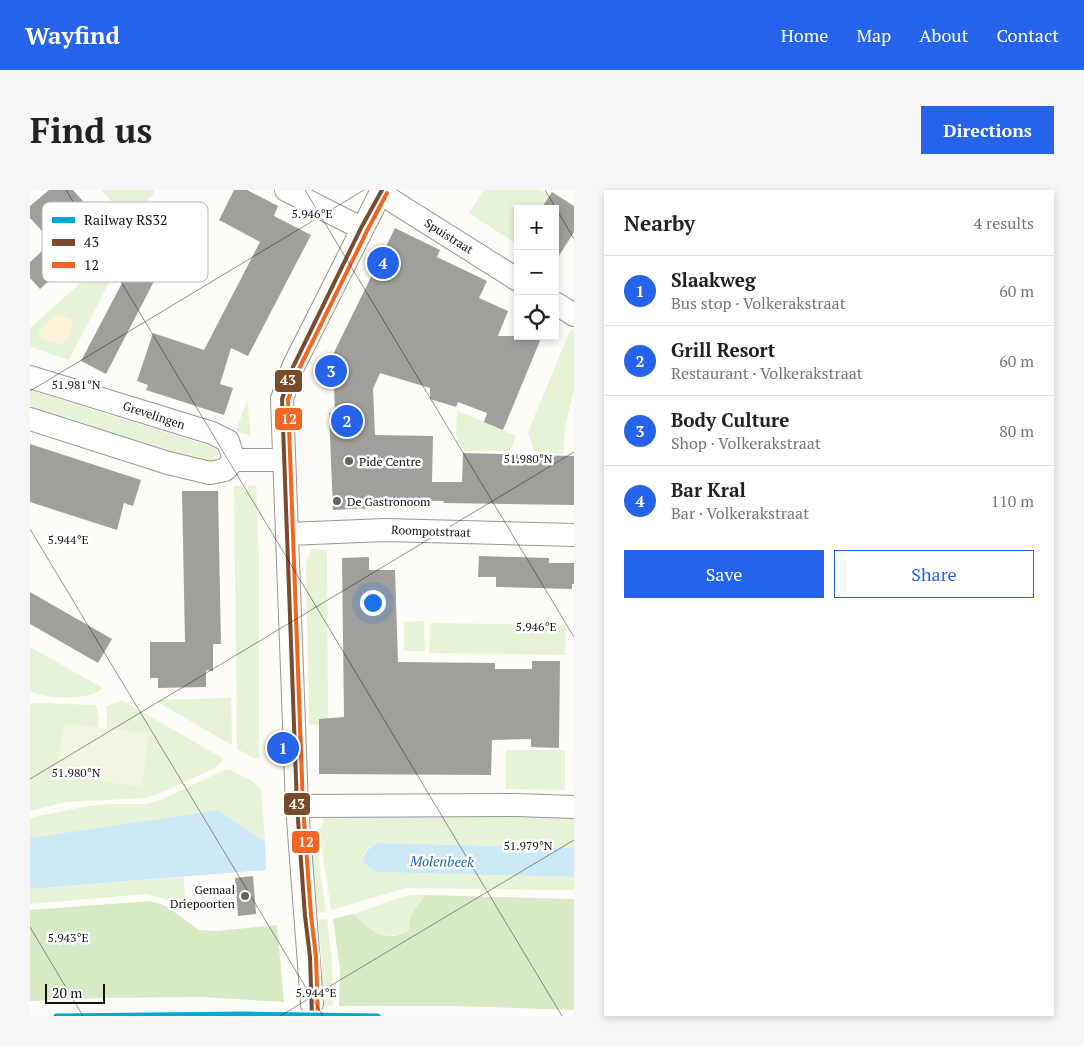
<!DOCTYPE html>
<html lang="en">
<head>
<meta charset="utf-8">
<style>
  :root { --surface:#fff; --page:#f6f6f6; --text:#222; --muted:#767676; --line:#e0e0e0; --accent:#2563eb }
  body { margin:0; font-family:"PT Serif",serif; background:var(--page); color:var(--text) }
  .controls { position:absolute; right:15px; top:15px; display:grid; overflow:hidden; border-radius:0px; box-shadow:0 2px 8px #0003 }
  .controls button { width:45px; height:45px; display:grid; place-items:center; padding:0; border:0; border-bottom:1px solid var(--line); background:var(--surface); color:var(--text); font:25px sans-serif }
  .scale { position:absolute; left:15px; bottom:12px; width:60px; box-sizing:border-box; padding-left:5px; border:2px solid #111; border-top:0; font-size:14px; line-height:18px; white-space:nowrap; color:#111; -webkit-text-stroke:4px #fff; paint-order:stroke }
  .you { position:absolute; left:342px; top:412px; width:18px; height:18px; margin:-12px; border:4px solid #fff; border-radius:50%; background:#1a73e8; box-shadow:0 0 0 8px #1a73e833 }
  .badge { display:grid; place-items:center; width:32px; height:32px; border-radius:50%; background:var(--accent); color:#fff; font-size:16px; font-weight:700 }
  .pin { position:absolute; translate:-50% -50%; border:2px solid #fff; box-shadow:0 1px 5px #0006 }
  .list { margin:0; padding:0; list-style:none }
  h2 { display:flex; justify-content:space-between; align-items:center; height:65px; margin:0; padding:0 20px; font-size:21px }
  h2 small { font-size:16px; font-weight:400; color:var(--muted) }
  .list li { display:grid; grid-template-columns:32px 1fr auto; gap:15px; align-items:center; box-sizing:border-box; height:70px; padding:0 20px; border-top:1px solid var(--line) }
  .list b { display:block; font-size:19px; white-space:nowrap }
  .list p { margin:0; font-size:16px; white-space:nowrap; color:var(--muted) }
  .list em { font-size:16px; font-style:normal; color:var(--muted) }
  .actions { display:flex; gap:10px; padding:15px 20px }
  .actions a { flex:1; padding:11px 0; border:1px solid var(--accent); border-radius:0px; text-align:center; font-size:18px; color:var(--accent) }
  .actions .main { background:var(--accent); color:#fff }
  .icon { flex:none; width:28px; height:28px; fill:none; stroke:currentColor; stroke-width:2; stroke-linecap:round; stroke-linejoin:round }
  .map { position:relative; flex:none; width:544px; height:826px; overflow:hidden; border-radius:0px }
  header { display:flex; align-items:center; gap:30px; box-sizing:border-box; height:70px; padding:0 25px; background:var(--accent); color:#fff }
  header strong { font-size:24px }
  nav { display:flex; gap:28px; margin-inline-start:auto; font-size:18px }
  .intro { display:flex; align-items:center; justify-content:space-between; box-sizing:border-box; height:120px; padding:0 30px }
  h1 { margin:0; font-size:35px }
  .button { padding:12px 22px; border-radius:0px; background:var(--accent); color:#fff; font-size:18px; font-weight:700 }
  main { display:flex; gap:30px; padding:0 30px }
  aside { flex:1; background:var(--surface); border-radius:0px; box-shadow:0 2px 8px #0003 }
  .map>svg:first-child { display:block }
  .green { fill:#e7f3d7 }
  .forest { fill:#d8eac5 }
  .sand { fill:#fcf4d9 }
  .pitch { fill:#f0f6e1 }
  .water { fill:#cde8f7 }
  .building { fill:#a19f9c }
  .lines { fill:none; stroke-linecap:round; stroke-linejoin:round }
  .minor-casing { stroke:#979795; stroke-width:24 }
  .minor { stroke:#fffffe; stroke-width:22 }
  .bus-1-casing { stroke:#fff; stroke-width:8 }
  .bus-2-casing { stroke:#fff; stroke-width:8 }
  .bus-1 { stroke:#7a4b2a; stroke-width:4 }
  .bus-2 { stroke:#f26522; stroke-width:4 }
  .rail-1-casing { stroke:#fff; stroke-width:9 }
  .rail-1 { stroke:#00a9ce; stroke-width:5 }
  .ticks { fill:none; stroke:#111; stroke-width:1; stroke-opacity:0.45 }
  .poi-dot { fill:#646362; stroke:#fff; stroke-width:2 }
  .labels { text-anchor:middle; dominant-baseline:central; stroke-width:5; stroke-linejoin:round; paint-order:stroke }
  .street-label { font-size:12px; fill:#111; stroke:#fff }
  .poi-label { font-size:12px; fill:#111; stroke:#fff; text-anchor:start }
  .water-label { font-size:14px; font-style:italic; fill:#1768a6; stroke:#fff }
  .key { fill:#fff; stroke:#b8b8b8; stroke-width:1 }
  .key-label { font-size:14px; fill:#111 }
  .ticks-label { font-size:12px; text-anchor:middle; fill:#111; stroke:#fff; stroke-width:5; stroke-linejoin:round; paint-order:stroke }
  .line-badge { stroke:#fff; stroke-width:2 }
  .badge-label { font-size:14px; text-anchor:middle; font-weight:bold; fill:#fff }
</style>
</head>
<body>
<header>
<strong>Wayfind</strong>
<nav><a>Home</a><a>Map</a><a>About</a><a>Contact</a></nav>
</header>
<div class="intro"><h1>Find us</h1><a class="button">Directions</a></div>
<main>
<div class="map">
<svg width="544" height="826" viewBox="0 0 544 826">
  <rect width="100%" height="100%" fill="#fdfcf7"/>
  <path class="green" d="M71 0H125L122 6 97 29Z
    M454 0H511L519 5 511 19H488V55L439 23Z
    M103 46 39 170 0 157V138Z
    M541 138 544 140V202L536 231 533 264H505L498 242Z
    M0 200 185 258 188 263 187 266H184V267L187 269 186 271 180 274 0 216Z
    M217 210 221 246 206 241Z
    M427 220 486 246 480 261H434L426 246Z
    M226 295 229 369V567L226 569 207 559 204 296H213L214 302 217 301V296Z
    M281 359 297 360 298 534 279 535 276 374Z
    M394 431 395 461H374V432Z
    M400 433 536 435 535 465 399 463Z
    M0 457 73 498C60 511 15 509 0 501Z
    M201 508 202 555 124 510Z
    M92 510 194 569 185 578 128 604 114 608 36 612 0 621V515L5 513 66 515 69 528 68 538 34 534 27 585 119 545 77 539V516Z
    M476 560H535V600L476 599Z
    M199 579 224 592 231 599 235 652 188 620 0 648V628L52 617 79 614H117L133 609 194 580Z
    M290 624 544 625V658L348 653 339 657 335 662 338 677 346 682 544 687V700L376 698 301 720 289 639 294 631Z
    M278 644H285L296 722 286 723Z
    M154 687 155 715 117 704 0 714V699Z
    M382 705H395L381 725 378 741C352 753 342 739 322 725L362 710Z
    M297 729 302 773 303 816 291 815 292 770 288 730Z"/>
  <path class="forest" d="M395 705 544 709V820L427 816H309L310 779 303 729 322 724C342 739 352 754 378 741L381 725Z
    M120 711 136 716 169 740 187 741 247 735 254 812 172 807 71 808 0 811V720Z"/>
  <path class="sand" d="M26 125 40 128 43 132C37 157 32 158 10 147L8 142 19 130Z"/>
  <path class="pitch" d="M34 533 119 544 112 597 27 585Z"/>
  <path class="water" d="M188 620 235 652 236 680 0 699V648Z
    M348 653 544 658V687L346 682 338 677 333 670C336 660 339 657 348 653Z"/>
  <path class="building" d="M19 0H43L60 19 66 14 84 34 10 99 0 88V72L22 52 0 28V16Z
    M204 0H217L248 16 244 26 281 45 218 166 201 158 190 194 203 198 194 225 116 200 118 195 107 191 123 143 174 160 230 52 189 30Z
    M522 2 544 16V42L525 72V19L512 17Z
    M365 38 410 60 407 67 457 91 449 108 478 121 468 146H512L473 240 454 232 457 223 428 212 426 217 400 209V198L350 183 343 199 345 245 403 246 402 292H432L433 263 544 266V315L413 313 414 311 347 310 348 318 303 320 299 223H305L304 196 291 189Z
    M112 55 136 68 76 184 51 171Z
    M0 254 111 290 103 316 94 313 87 340 0 312Z
    M152 301H188L191 454H183V481L176 480V497L128 498V488H120V452H155Z
    M449 366 519 368V373H544V394H542V399L466 397V387H448Z
    M339 367V380H365L368 472 465 473V479H502V471H530L529 558 501 557V549L462 550 461 585 289 584V529L314 527 312 368Z
    M0 402 82 449 68 473 0 434Z
    M223 686 226 724 208 726 205 688Z"/>
  <g class="lines">
    <g class="minor-casing">
      <path id="minor" d="M256 0 331 38
        M350 3 488 90
        M525 113 544 125
        M0 187 182 243 198 251 204 270 195 280 180 283 138 273 0 229
        M204 270H254
        M258 344 355 340 544 345
        M267 616 487 615 544 617
        M282 814 267 616 252 209 263 177 352 0"/>
    </g>
    <use href="#minor" class="minor"/>
    <g class="bus-1-casing">
      <path id="bus-1" d="M282 826 280 767 275 726 267 616 252 209 263 177 331 38 352 0"/>
    </g>
    <g class="bus-2-casing">
      <path id="bus-2" d="M288 826 286 767 281 725 273 616 258 210 269 179 337 41 357 3"/>
    </g>
    <use href="#bus-1" class="bus-1"/>
    <use href="#bus-2" class="bus-2"/>
    <g class="rail-1-casing">
      <path id="rail-1" d="M26 826 215 824 348 826"/>
    </g>
    <use href="#rail-1" class="rail-1"/>
  </g>
  <path class="ticks" d="M36 0 532 826M275 0 544 447M515 0 544 49M0 201 334 0M0 339 293 826M0 589 544 262M0 737 53 826M250 826 544 650"/>
  <g class="poi-dot">
    <circle cx="319" cy="271" r="5"/>
    <circle cx="307" cy="311" r="5"/>
    <circle cx="215" cy="706" r="5"/>
  </g>
  <g class="labels">
    <g class="street-label">
      <text transform="translate(419 46) rotate(32)">Spuistraat</text>
      <text transform="translate(124 225) rotate(18)">Grevelingen</text>
      <text transform="translate(401 341) rotate(2)">Roompotstraat</text>
    </g>
    <g class="poi-label">
      <text x="329" y="271">Pide Centre</text>
      <text x="317" y="311">De Gastronoom</text>
      <text x="205" y="699" text-anchor="end">Gemaal<tspan x="205" dy="14">Driepoorten</tspan></text>
    </g>
    <g class="water-label">
      <text transform="translate(412 671) rotate(1)">Molenbeek</text>
    </g>
  </g>
  <rect x="12" y="12" width="166" height="80" rx="8" class="key"/>
  <rect x="22" y="27" width="23" height="6" fill="#00a9ce"/>
  <rect x="22" y="49" width="23" height="7" fill="#7a4b2a"/>
  <rect x="22" y="72" width="23" height="6" fill="#f26522"/>
  <g class="key-label">
    <text x="54" y="35">Railway RS32</text>
    <text x="54" y="57">43</text>
    <text x="54" y="80">12</text>
  </g>
  <g class="ticks-label">
    <text x="282" y="28">5.946°E</text>
    <text x="46" y="199">51.981°N</text>
    <text x="498" y="273">51.980°N</text>
    <text x="38" y="354">5.944°E</text>
    <text x="506" y="441">5.946°E</text>
    <text x="46" y="587">51.980°N</text>
    <text x="498" y="660">51.979°N</text>
    <text x="38" y="752">5.943°E</text>
    <text x="286" y="807">5.944°E</text>
  </g>
  <g class="line-badge">
    <rect x="244" y="179" width="29" height="24" rx="5" fill="#7a4b2a"/>
    <rect x="244" y="217" width="29" height="24" rx="5" fill="#f26522"/>
    <rect x="253" y="602" width="28" height="24" rx="5" fill="#7a4b2a"/>
    <rect x="261" y="640" width="29" height="24" rx="5" fill="#f26522"/>
  </g>
  <g class="badge-label">
    <text x="258" y="195">43</text>
    <text x="259" y="234">12</text>
    <text x="267" y="619">43</text>
    <text x="276" y="657">12</text>
  </g>
</svg>
<div class="controls">
<button>+</button>
<button>−</button>
<button><svg class="icon" aria-label="locate" viewBox="0 0 24 24"><circle cx="12" cy="12" r="6"/><path d="M12 2v4M12 18v4M2 12h4M18 12h4"/></svg></button>
</div>
<div class="scale">20 m</div>
<div class="you"></div>
<div class="pin badge" style="left:253px;top:558px">1</div>
<div class="pin badge" style="left:317px;top:231px">2</div>
<div class="pin badge" style="left:301px;top:181px">3</div>
<div class="pin badge" style="left:353px;top:73px">4</div>
</div>
<aside>
<h2>Nearby<small>4 results</small></h2>
<ul class="list">
<li><span class="badge">1</span><div><b>Slaakweg</b><p>Bus stop · Volkerakstraat</p></div><em>60 m</em></li>
<li><span class="badge">2</span><div><b>Grill Resort</b><p>Restaurant · Volkerakstraat</p></div><em>60 m</em></li>
<li><span class="badge">3</span><div><b>Body Culture</b><p>Shop · Volkerakstraat</p></div><em>80 m</em></li>
<li><span class="badge">4</span><div><b>Bar Kral</b><p>Bar · Volkerakstraat</p></div><em>110 m</em></li>
</ul>
<div class="actions"><a class="main">Save</a><a>Share</a></div>
</aside>
</main>
</body>
</html>
